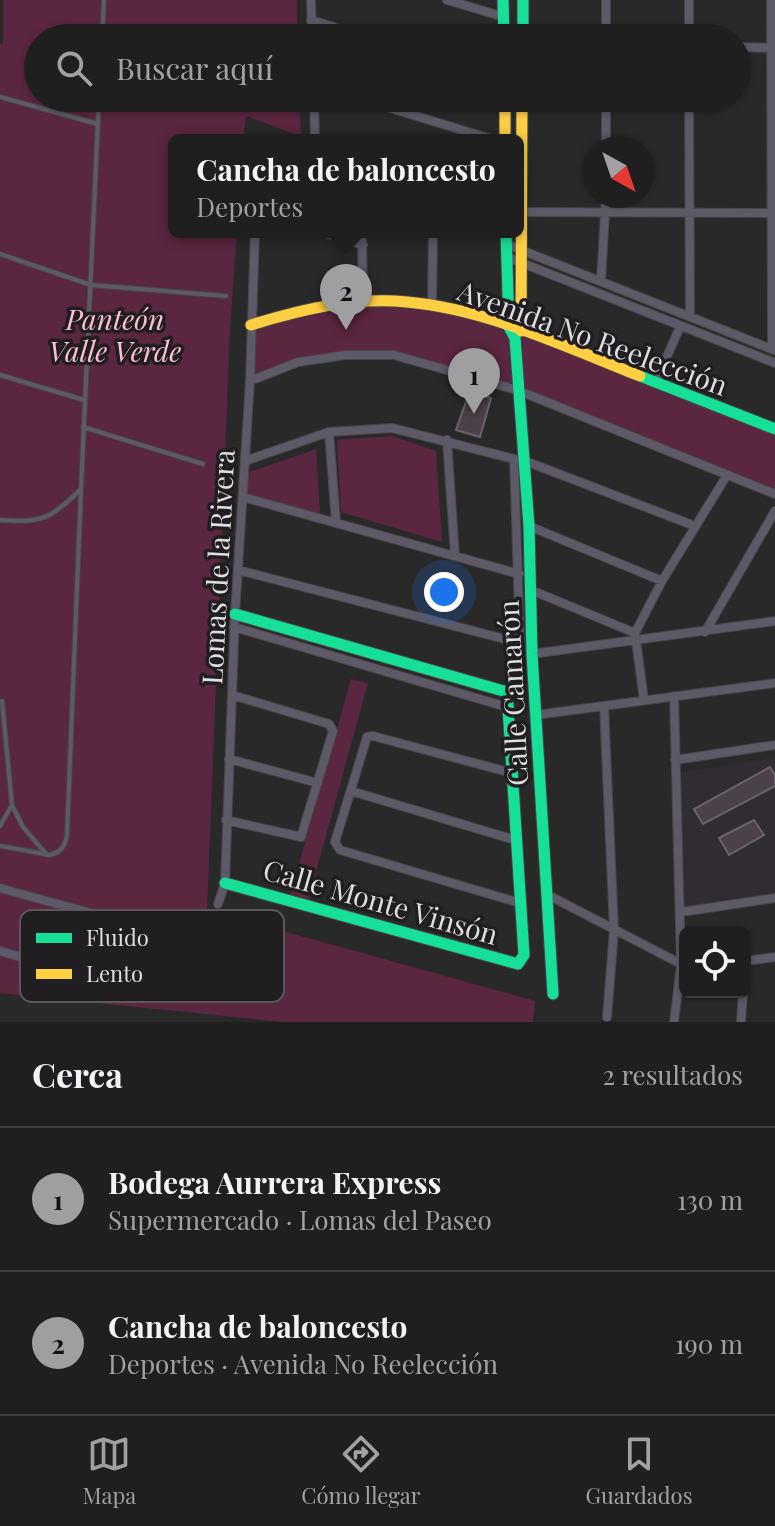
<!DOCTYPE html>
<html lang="es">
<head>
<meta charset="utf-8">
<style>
  :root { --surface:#201f20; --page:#282729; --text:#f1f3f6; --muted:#a2a2a5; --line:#3d3d3e; --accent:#9f9ea0 }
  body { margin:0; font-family:"Playfair Display",serif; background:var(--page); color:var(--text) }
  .controls { position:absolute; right:24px; bottom:24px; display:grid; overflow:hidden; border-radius:12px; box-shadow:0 2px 6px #0004 }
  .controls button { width:72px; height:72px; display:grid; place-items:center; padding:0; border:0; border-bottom:2px solid var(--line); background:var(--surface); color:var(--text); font:40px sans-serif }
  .compass { position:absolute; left:583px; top:136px; width:72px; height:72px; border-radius:50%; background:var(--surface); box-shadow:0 2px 6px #0004; rotate:140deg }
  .you { position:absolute; left:444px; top:592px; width:28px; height:28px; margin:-20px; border:6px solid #fff; border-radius:50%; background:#1a73e8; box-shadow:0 0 0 12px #1a73e833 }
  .badge { display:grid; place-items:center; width:52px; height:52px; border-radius:50%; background:var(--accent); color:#111; font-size:26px; font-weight:700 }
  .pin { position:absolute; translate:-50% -66px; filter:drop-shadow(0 2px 4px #0008) }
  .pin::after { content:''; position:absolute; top:42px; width:28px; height:24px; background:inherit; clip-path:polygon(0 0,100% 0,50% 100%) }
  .popup { position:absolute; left:168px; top:134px; width:356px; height:104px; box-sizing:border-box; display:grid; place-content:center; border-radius:12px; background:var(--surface); filter:drop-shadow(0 2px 6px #0005); font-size:26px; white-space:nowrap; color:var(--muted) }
  .popup b { font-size:30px; color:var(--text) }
  .popup::after { content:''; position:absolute; left:50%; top:100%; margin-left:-16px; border:16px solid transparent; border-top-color:var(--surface) }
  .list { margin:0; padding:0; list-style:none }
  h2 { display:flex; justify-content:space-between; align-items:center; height:104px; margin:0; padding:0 32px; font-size:34px }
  h2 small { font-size:26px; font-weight:400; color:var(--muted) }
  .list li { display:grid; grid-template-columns:52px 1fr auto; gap:24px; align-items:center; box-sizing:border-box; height:144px; padding:0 32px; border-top:2px solid var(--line) }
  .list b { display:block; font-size:30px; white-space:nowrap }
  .list p { margin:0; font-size:26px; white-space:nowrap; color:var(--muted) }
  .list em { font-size:26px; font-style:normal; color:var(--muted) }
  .icon { flex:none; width:44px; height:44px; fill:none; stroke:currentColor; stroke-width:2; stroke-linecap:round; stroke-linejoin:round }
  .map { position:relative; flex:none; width:775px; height:1022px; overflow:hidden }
  .search { position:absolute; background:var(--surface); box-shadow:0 2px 6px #0004; left:24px; right:24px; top:24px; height:88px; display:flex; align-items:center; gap:20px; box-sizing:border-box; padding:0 28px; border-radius:44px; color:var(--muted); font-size:30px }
  .sheet { height:392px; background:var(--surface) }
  nav { display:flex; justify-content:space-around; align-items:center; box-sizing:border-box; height:112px; border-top:2px solid var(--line); background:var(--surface); font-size:22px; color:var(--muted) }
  nav a { display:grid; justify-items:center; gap:4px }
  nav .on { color:var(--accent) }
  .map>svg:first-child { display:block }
  .built { fill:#312c34 }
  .green { fill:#5b263f }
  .building { fill:#4c414a; stroke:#676666; stroke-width:2 }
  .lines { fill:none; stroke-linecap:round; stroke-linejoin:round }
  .lane-casing { stroke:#474647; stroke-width:6 }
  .street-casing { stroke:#474647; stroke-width:10 }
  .fast-casing { stroke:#474647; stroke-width:13 }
  .slow-casing { stroke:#474647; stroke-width:13 }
  .lane { stroke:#5d5967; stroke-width:4 }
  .street { stroke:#5d5967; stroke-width:8 }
  .fast { stroke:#16e098; stroke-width:11 }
  .slow { stroke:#ffcf43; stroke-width:11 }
  .labels { text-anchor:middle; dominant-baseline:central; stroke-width:7; stroke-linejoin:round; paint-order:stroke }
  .park-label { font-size:28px; font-style:italic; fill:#febed7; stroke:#201e21 }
  .street-label { font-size:28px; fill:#dedddf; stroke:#201e21 }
  .key { fill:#201e21; stroke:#59575a; stroke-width:2 }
  .key-label { font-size:22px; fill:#dedddf }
</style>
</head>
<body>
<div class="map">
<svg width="775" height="1022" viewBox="0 0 775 1022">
  <rect width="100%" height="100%" fill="#2a292a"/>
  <path class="built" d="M775 758V897L684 910 676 773Z"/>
  <path class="green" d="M3 0H297V38H38V98H299L301 136 246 116 243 140H174V232H237L230 328 207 910 535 1001 533 1022H283L0 993V44H3Z
    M432 305 509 327 518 379 521 331 775 429V494L517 390 394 355 298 362 250 381 251 325 314 306Z
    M392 436 436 451 442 542 341 512 337 440Z
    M316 449 320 514 247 496V473Z
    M351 679 368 683 308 901 290 896Z"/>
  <path class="building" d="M470 390 491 398 480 437 456 430Z
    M770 767 775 775V786L703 824 694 809Z
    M754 820 764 835 729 855 719 838Z"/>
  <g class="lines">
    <g class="lane-casing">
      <path id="lane" d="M102 38 104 0
        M0 97 98 124
        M0 254 91 285 226 296
        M0 375 84 400
        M83 427 203 464
        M0 520C43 523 50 519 81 489L99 98
        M2 701 12 805 23 827 47 855C60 854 65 847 67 835L81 489
        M0 826 12 805
        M0 846 45 854"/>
    </g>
    <g class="street-casing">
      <path id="street" d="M311 0 312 38
        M447 0 504 17
        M606 0V38
        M771 0 772 348
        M311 20 368 38
        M689 38V0
        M737 47 774 48
        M314 98 315 140
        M357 98 495 140
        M689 98 690 317
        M606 148V98
        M518 212 774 213
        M322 232 363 245
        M362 232 363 302
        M506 244 774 350
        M507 257 775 363
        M601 281 606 196
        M432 305 433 232
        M250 381 298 362 346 355H394L517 390 775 494
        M656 381 680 327
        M329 432 336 522
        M447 440 455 556
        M525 461 695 526
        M243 497 519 574
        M529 526 662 581
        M238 570 520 643 514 459 392 428 329 432 245 461
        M531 590 635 633
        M234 627 510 708
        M705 632 775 511
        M532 654 775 621
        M674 696 681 965 674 1022
        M644 700 635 633 662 581 727 475
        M604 706 614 930 607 1017
        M536 715 775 683
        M229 759 318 783
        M675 760 775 745
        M512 773 373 736 367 737 335 842 340 850 520 903
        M351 791 515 840
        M226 820 301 837 333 731 329 724 232 695
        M0 888 167 934
        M546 894 683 965
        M218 904 225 883 235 614 250 381 255 232
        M681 912 775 898
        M0 951 71 972 80 971 86 963 102 917
        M745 961 775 957
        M741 1022 743 992"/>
    </g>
    <g class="fast-casing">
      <path id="fast" d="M503 0 504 38
        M523 0V38
        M506 232 509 327 515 338 529 526 532 654 553 994
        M640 376 775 429
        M225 883 518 964 524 955 507 692 235 614"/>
    </g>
    <g class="slow-casing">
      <path id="slow" d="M505 98V140
        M251 325C302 309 354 297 407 302 487 309 566 347 640 376
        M521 331 522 98"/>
    </g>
    <use href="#lane" class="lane"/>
    <use href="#street" class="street"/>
    <use href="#fast" class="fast"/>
    <use href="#slow" class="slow"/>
  </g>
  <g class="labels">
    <g class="park-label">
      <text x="115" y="318">Panteón<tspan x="115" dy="32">Valle Verde</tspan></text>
    </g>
    <g class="street-label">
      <text transform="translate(593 337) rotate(20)">Avenida No Reelección</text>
      <text transform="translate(217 567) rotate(-87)">Lomas de la Rivera</text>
      <text transform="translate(512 693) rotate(-93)">Calle Camarón</text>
      <text transform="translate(381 901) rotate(16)">Calle Monte Vinsón</text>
    </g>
  </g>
  <rect x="20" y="910" width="264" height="92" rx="12" class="key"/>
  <rect x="36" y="933" width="36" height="10" fill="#16e098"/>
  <rect x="36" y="969" width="36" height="10" fill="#ffcf43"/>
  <g class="key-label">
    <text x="86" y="946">Fluido</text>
    <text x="86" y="982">Lento</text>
  </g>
</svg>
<div class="controls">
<button><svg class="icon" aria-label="locate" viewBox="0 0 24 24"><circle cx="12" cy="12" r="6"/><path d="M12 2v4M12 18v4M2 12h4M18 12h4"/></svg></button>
</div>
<svg class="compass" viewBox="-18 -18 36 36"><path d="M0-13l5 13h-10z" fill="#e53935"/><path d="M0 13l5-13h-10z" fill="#a2a2a5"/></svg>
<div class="you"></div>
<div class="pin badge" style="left:474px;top:414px">1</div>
<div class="pin badge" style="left:346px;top:330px">2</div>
<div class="popup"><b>Cancha de baloncesto</b>Deportes</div>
<div class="search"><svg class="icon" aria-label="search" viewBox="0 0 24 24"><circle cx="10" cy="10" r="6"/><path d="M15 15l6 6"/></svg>Buscar aquí</div>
</div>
<section class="sheet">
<h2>Cerca<small>2 resultados</small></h2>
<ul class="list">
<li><span class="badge">1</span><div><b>Bodega Aurrera Express</b><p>Supermercado · Lomas del Paseo</p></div><em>130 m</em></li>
<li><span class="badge">2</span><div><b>Cancha de baloncesto</b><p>Deportes · Avenida No Reelección</p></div><em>190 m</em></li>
</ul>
</section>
<nav>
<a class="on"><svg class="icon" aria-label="map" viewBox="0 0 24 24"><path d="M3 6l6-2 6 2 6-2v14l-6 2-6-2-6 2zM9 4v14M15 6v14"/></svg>Mapa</a>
<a><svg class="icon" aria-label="directions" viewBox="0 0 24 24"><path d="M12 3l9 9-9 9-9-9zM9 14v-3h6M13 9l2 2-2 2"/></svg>Cómo llegar</a>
<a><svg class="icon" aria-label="saved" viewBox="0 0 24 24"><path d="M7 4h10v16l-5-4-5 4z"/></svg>Guardados</a>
</nav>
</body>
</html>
